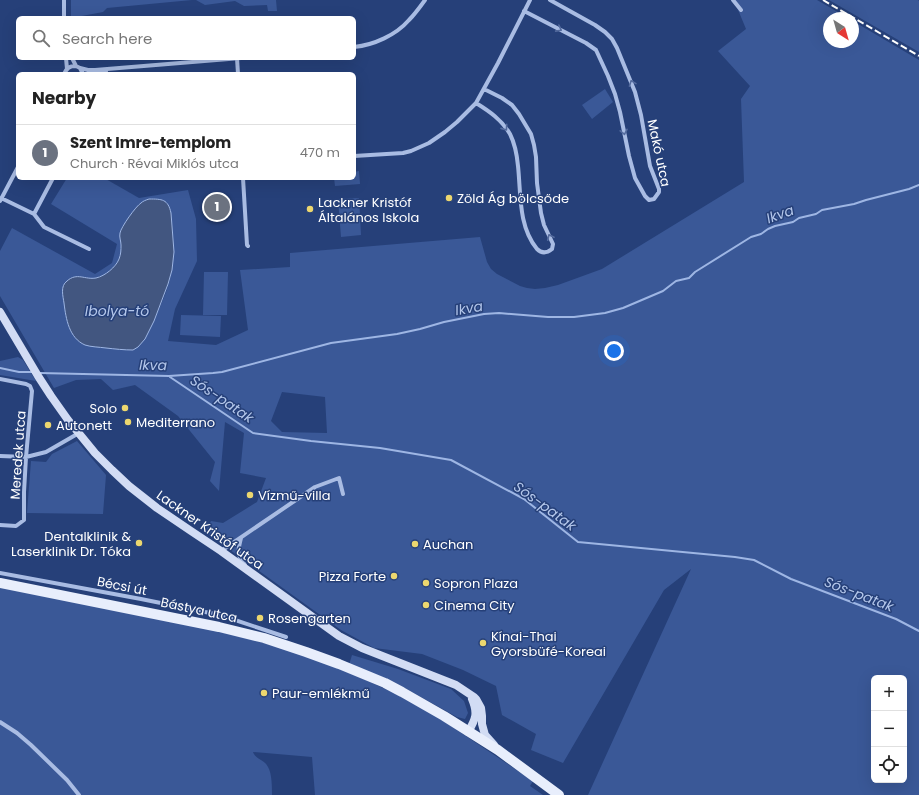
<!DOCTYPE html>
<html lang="en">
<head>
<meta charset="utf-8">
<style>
  :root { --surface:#fff; --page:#f6f6f6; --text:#222; --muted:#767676; --line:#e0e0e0; --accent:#0f766e }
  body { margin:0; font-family:Poppins,sans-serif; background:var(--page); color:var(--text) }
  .controls { position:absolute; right:12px; bottom:12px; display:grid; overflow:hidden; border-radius:6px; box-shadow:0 4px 16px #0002 }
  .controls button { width:36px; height:36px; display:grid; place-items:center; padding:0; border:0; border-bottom:1px solid var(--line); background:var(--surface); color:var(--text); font:20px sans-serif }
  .compass { position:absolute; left:823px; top:12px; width:36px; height:36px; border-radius:50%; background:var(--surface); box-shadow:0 4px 16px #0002; rotate:143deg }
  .you { position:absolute; left:614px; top:351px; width:14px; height:14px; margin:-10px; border:3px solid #fff; border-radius:50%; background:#1a73e8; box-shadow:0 0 0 6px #1a73e833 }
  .badge { display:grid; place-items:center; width:26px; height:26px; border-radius:50%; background:var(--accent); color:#fff; font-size:13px; font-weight:700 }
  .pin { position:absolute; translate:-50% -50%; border:2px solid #fff; box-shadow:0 1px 4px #0006 }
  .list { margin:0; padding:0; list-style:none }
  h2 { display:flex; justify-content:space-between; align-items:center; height:52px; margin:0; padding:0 16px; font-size:17px }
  h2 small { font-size:13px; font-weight:400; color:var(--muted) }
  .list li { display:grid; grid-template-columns:26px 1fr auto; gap:12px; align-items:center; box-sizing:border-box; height:56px; padding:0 16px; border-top:1px solid var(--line) }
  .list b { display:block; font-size:15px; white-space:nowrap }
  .list p { margin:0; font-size:13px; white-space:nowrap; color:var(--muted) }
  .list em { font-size:13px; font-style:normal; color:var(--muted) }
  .icon { flex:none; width:22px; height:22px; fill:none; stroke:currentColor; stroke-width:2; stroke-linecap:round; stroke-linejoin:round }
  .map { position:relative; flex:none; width:919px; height:795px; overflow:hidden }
  .search { position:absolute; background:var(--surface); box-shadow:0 4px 16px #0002; left:16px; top:16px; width:340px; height:44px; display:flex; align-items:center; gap:10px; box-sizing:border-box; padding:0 14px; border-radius:6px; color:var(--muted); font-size:15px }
  .panel { position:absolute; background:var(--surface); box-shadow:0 4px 16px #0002; left:16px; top:72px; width:340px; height:108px; border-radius:6px }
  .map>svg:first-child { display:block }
  .green { fill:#3a5897; fill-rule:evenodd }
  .water { fill:#425680; stroke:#9eb6e4 }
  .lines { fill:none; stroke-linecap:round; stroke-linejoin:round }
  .stream { stroke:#9eb6e4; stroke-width:2 }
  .street { stroke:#a9bce3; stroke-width:4 }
  .secondary { stroke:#d2dcf4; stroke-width:8 }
  .primary { stroke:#e8eefc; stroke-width:10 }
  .rail { stroke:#fff; stroke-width:2; stroke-dasharray:7 3; stroke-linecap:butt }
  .oneway { stroke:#546b9e }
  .poi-dot { fill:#ecd76f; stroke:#264079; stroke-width:1.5 }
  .labels { text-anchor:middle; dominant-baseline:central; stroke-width:3; stroke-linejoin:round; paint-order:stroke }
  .street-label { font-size:13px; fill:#fff; stroke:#264079 }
  .poi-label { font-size:13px; fill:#fff; stroke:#264079; text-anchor:start }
  .water-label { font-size:14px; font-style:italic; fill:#b4c7eb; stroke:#264079 }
</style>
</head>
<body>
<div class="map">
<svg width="919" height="795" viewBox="0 0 919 795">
  <rect width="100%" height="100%" fill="#264079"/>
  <path class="green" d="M71 0H192L107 8 103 12 71 18Z
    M196 0H276L277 11H268L267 5 244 6 235 1 205 5Z
    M734 0H817L848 18H829V42H853V21L919 60V795H588L691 569 664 590 563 763 531 750 536 734 502 715 496 686 463 670 422 654 374 648 341 630 205 532 211 521 223 523 257 502 266 478 240 473 244 433 225 422 219 491 210 481 215 462 178 416 135 385 113 390 101 379 76 380 54 388 0 296V251L12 228 95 274 112 263 117 244 51 204 67 178H104L139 198 188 190 196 219 197 261 175 309 168 341 216 345 248 330 240 270 290 267V253L480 237 487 262 491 269 497 274 520 286 527 288 535 289 545 288 558 285 602 269 744 182 741 99 750 86 718 51 746 29ZM140 203 171 213C173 231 175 250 172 268 170 286 161 304 154 321L66 317 63 295V287L71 278 77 276 87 278H96L106 274 113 268 118 261 121 252 120 233 122 227ZM282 392 325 397 327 433 282 432 271 421ZM874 678H904V780H874Z
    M829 0H918L919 1V52Z
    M605 89 613 102 592 119 582 105Z
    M359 171 360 184 335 186 334 178H354V172Z
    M359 198 361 235 341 237 338 199Z
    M204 272H228L227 315H203Z
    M181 315 221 316 220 337 180 335Z
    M18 357 23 360 36 381 0 375V361Z
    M77 441 106 475 103 514 27 513 31 461 46 462 52 454Z
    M0 586 219 631 264 643 311 657 355 675 394 693 436 716 533 781 530 786 543 795H315L312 757 253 752C256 760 264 759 268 767 272 773 272 788 272 795H0Z
    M352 655 398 669 451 689 464 701 468 713 465 719 457 717 392 681 349 665Z"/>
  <path class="water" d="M149 199C162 199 168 199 171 213L174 252 172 270 168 284 154 321 145 339 138 347 133 350C124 350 115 349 106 348 99 347 91 347 85 345 69 338 66 319 64 303 63 296 60 286 67 281 77 272 85 280 96 278 105 276 116 267 119 259 121 254 121 250 121 245 121 241 119 237 120 233 121 227 136 206 141 203 143 201 146 200 149 199Z"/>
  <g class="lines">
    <path class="stream" d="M0 368 19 372H33
      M40 373 169 376 213 373 222 372 331 343 397 334 420 329 444 322 484 314 499 313 548 317H574L605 313 623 308 663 291 676 281 689 278 695 272 751 237 761 234 768 229 775 226 793 222 799 218 816 214 822 210 854 204 866 200 909 189 919 185
      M170 377 253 433 311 441 380 448 451 460 524 499 578 542 735 557 754 560 791 579 896 619 919 631"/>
    <path class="street" d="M64 0V18
      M733 0 741 10
      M524 11 586 43 596 50 608 76 615 94 620 112 629 156 635 178 645 196 649 200 654 199 659 192V189L650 166 641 115 635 92 617 48 612 39 605 32 595 25 550 0
      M354 47C374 45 396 35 409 20 415 14 420 7 425 0
      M66 58 67 69
      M72 58 76 66 80 68 83 74
      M237 58 238 74
      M80 68 88 70H95L241 58
      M64 74C67 68 69 66 76 66
      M94 74 106 71
      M476 103C489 111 502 120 510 134 515 144 517 155 518 166 521 193 518 226 537 249 542 254 547 253 552 249L553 244 544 225 541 213 537 183 536 157 534 145 531 134 519 114 512 105 502 98 484 89
      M354 156 403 153 411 151 429 143 445 132 457 122 476 103 498 63 530 0
      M243 178 247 245 248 246
      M1 198 34 214 44 227 89 249
      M0 201 18 167
      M34 214 53 178
      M0 379 26 384 30 386 32 391 26 457 24 492V520L16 526 0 525
      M0 456 26 457 46 452 79 433
      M241 538C238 551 236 554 245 565
      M221 551 315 487 339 478 343 494
      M0 573 141 599 220 615 286 637
      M0 722 17 733 31 745 67 780 79 795"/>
    <path class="secondary" d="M0 312 38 376 51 396 68 420 95 453 112 470 129 486 157 508 191 531 221 551 339 636 362 648 456 685 474 697 476 699 481 708 482 716V724L485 735 494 745
      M468 732C476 719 478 713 472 699"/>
    <path class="primary" d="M0 583 219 627 264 638 306 652 339 664 385 683 402 692 444 716 498 750 559 795"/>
    <path class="rail" d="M823 0 919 56"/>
  </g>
  <defs><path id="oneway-chevron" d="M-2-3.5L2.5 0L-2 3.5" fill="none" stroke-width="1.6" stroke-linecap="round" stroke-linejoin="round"/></defs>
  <g class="oneway">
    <use href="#oneway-chevron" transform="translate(559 29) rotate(28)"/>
    <use href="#oneway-chevron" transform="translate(632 83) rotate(-111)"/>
    <use href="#oneway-chevron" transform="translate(505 128) rotate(55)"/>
    <use href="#oneway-chevron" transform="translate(624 132) rotate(78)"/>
    <use href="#oneway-chevron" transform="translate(550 237) rotate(-115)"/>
  </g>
  <g class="poi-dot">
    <circle cx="449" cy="198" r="4"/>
    <circle cx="310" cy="209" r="4"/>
    <circle cx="125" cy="408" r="4"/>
    <circle cx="128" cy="422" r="4"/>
    <circle cx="48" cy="425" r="4"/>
    <circle cx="250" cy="495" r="4"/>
    <circle cx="139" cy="543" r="4"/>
    <circle cx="415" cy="544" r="4"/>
    <circle cx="394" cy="576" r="4"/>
    <circle cx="426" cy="583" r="4"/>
    <circle cx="426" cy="605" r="4"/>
    <circle cx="260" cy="618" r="4"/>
    <circle cx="483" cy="643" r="4"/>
    <circle cx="264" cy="693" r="4"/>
  </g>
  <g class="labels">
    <g class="street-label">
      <text transform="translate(659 153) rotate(78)">Makó utca</text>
      <text transform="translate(18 455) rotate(-86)">Meredek utca</text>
      <text transform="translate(210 530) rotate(35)">Lackner Kristóf utca</text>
      <text transform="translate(122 586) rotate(11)">Bécsi út</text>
      <text transform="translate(199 610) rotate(12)">Bástya utca</text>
    </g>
    <g class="poi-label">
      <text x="457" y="198">Zöld Ág bölcsőde</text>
      <text x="318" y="202">Lackner Kristóf<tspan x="318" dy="15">Általános Iskola</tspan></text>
      <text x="117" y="408" text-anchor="end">Solo</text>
      <text x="136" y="422">Mediterrano</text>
      <text x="56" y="425">Autonett</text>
      <text x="258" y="495">Vízmű-villa</text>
      <text x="131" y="536" text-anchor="end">Dentalklinik &amp;<tspan x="131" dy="15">Laserklinik Dr. Tóka</tspan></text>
      <text x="423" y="544">Auchan</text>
      <text x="386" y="576" text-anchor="end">Pizza Forte</text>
      <text x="434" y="583">Sopron Plaza</text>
      <text x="434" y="605">Cinema City</text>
      <text x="268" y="618">Rosengarten</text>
      <text x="491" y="636">Kínai-Thai<tspan x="491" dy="15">Gyorsbüfé-Koreai</tspan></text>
      <text x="272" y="693">Paur-emlékmű</text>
    </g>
    <g class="water-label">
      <text transform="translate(780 214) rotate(-20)">Ikva</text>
      <text transform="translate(469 308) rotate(-10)">Ikva</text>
      <text x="117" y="311">Ibolya-tó</text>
      <text transform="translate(153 365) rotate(1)">Ikva</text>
      <text transform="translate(222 399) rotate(34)">Sós-patak</text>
      <text transform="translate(545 506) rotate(36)">Sós-patak</text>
      <text transform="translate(859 594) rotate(21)">Sós-patak</text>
    </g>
  </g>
</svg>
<div class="controls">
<button>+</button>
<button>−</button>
<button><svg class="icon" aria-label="locate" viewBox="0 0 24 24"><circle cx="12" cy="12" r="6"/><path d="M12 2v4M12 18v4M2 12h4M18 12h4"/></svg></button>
</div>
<svg class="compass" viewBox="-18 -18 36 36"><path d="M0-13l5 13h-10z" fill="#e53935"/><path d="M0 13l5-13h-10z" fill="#767676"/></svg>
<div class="you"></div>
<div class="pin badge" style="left:217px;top:207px;background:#6b7280">1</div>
<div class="search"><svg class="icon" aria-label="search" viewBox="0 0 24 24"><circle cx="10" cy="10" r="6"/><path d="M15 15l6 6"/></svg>Search here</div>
<section class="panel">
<h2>Nearby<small></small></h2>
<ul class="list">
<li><span class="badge" style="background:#6b7280">1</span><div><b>Szent Imre-templom</b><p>Church · Révai Miklós utca</p></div><em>470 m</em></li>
</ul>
</section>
</div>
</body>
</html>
